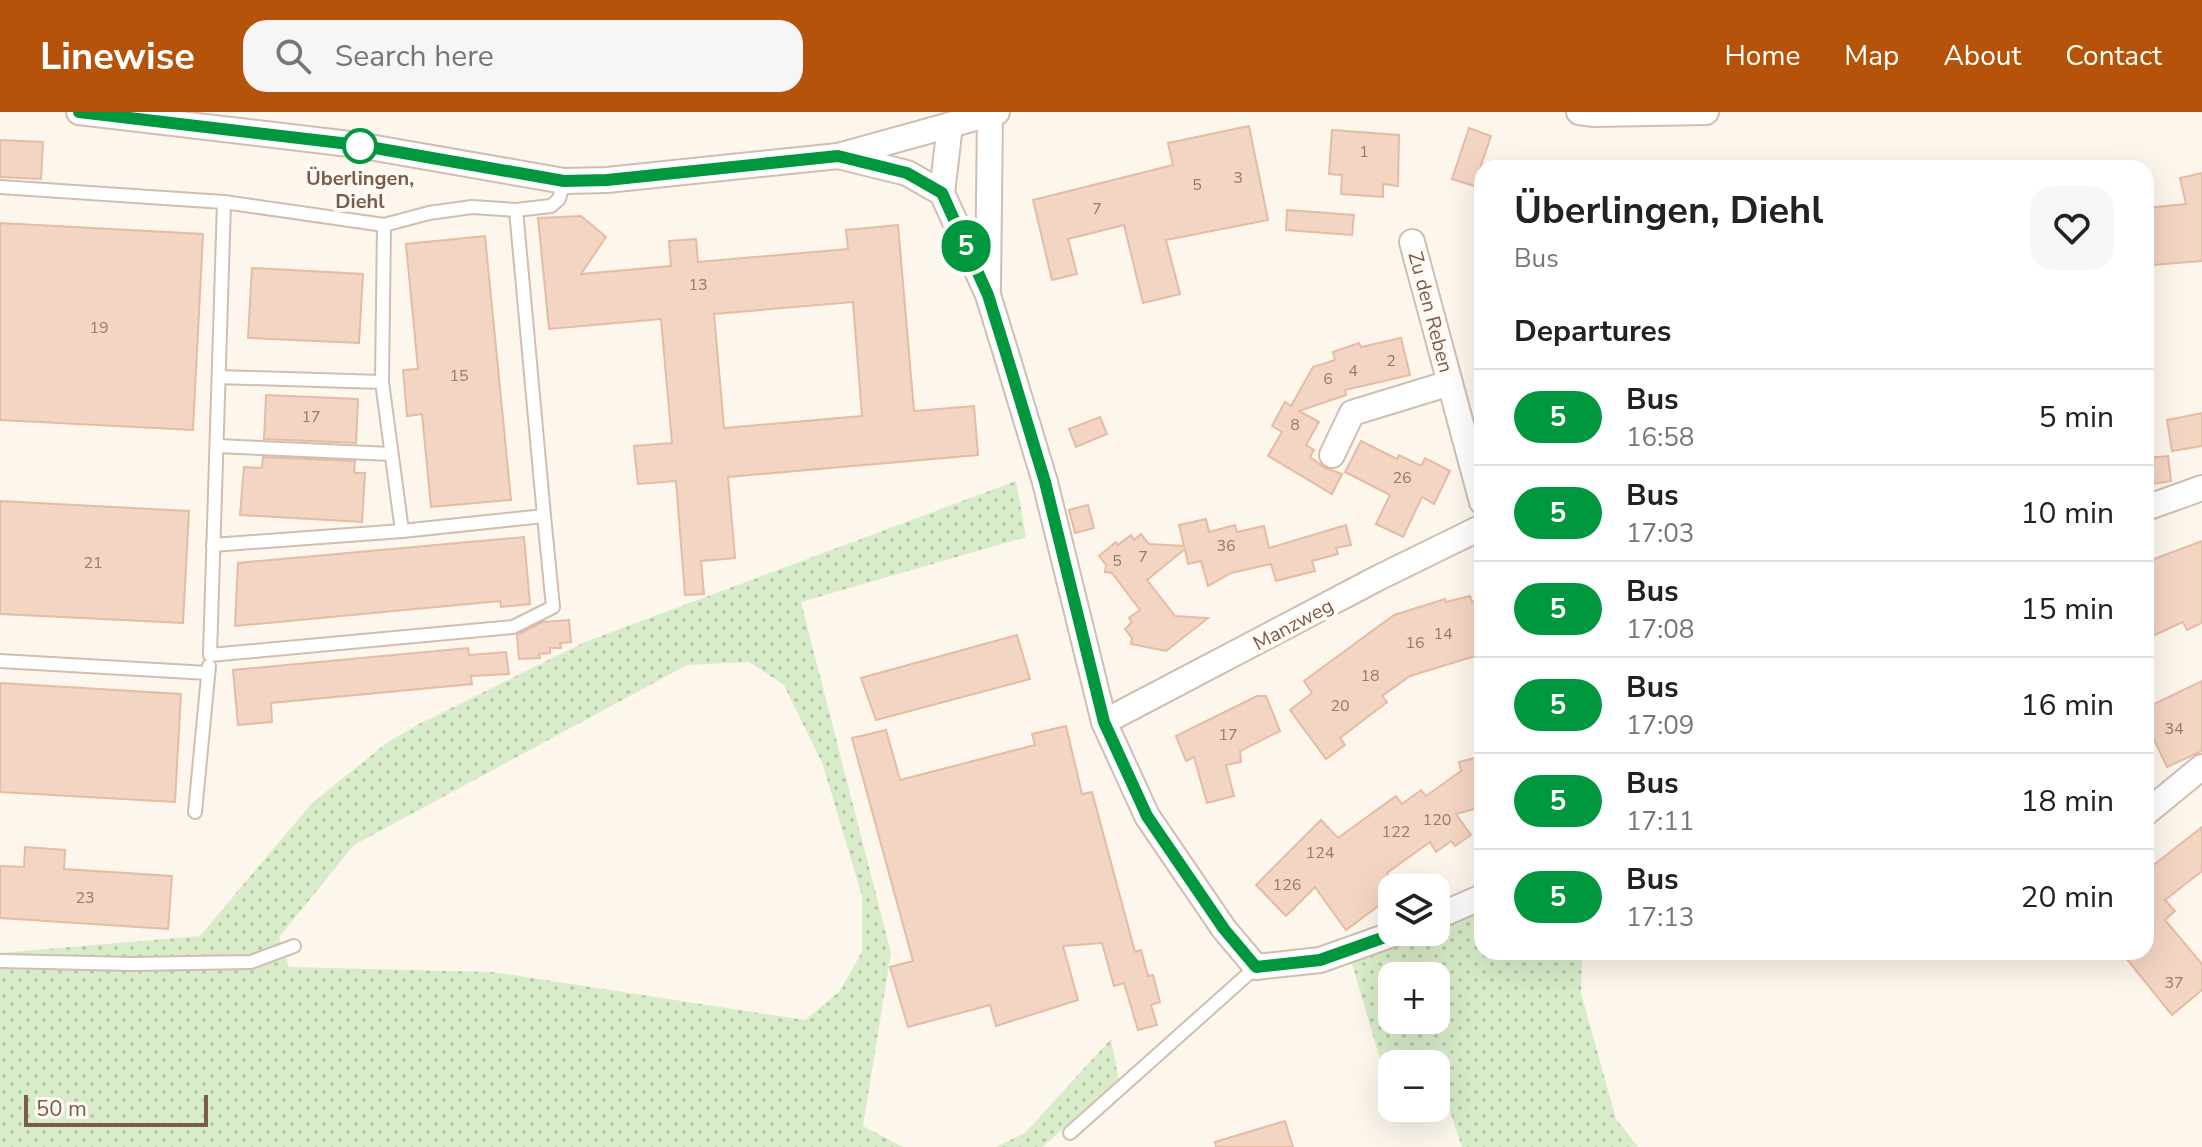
<!DOCTYPE html>
<meta charset="utf-8">
<style>
body{margin:0;font-family:"Nunito Sans",sans-serif;background:#f6f6f6;color:#222;height:100vh;display:flex;flex-direction:column;font-size:30px;white-space:nowrap}
*{box-sizing:border-box;margin:0}
p{font-size:26px;color:#767676}
.icon{flex:none;width:44px;height:44px;fill:none;stroke:currentColor;stroke-width:2;stroke-linecap:round;stroke-linejoin:round}
.map{position:relative;flex:1;overflow:hidden}
.drawer{position:absolute;left:1474px;top:48px;width:680px;height:800px;display:flex;flex-direction:column;background:#fff;border-radius:24px;box-shadow:0 8px 32px #0002}
.drawer>*{flex:none}
.badge{padding:0 16px;border-radius:26px;font-size:28px;line-height:52px}
.tools{position:absolute;left:1378px;top:762px;display:grid;gap:16px}
.tools a{display:grid;place-items:center;width:72px;height:72px;border-radius:16px;background:#fff;box-shadow:0 8px 32px #0002;font-size:40px}
.scale{position:absolute;left:24px;bottom:20px;width:184px;box-sizing:border-box;padding-left:8px;border:4px solid #7a5c4d;border-top:0;font-size:22px;line-height:28px;white-space:nowrap;color:#7a5c4d;-webkit-text-stroke:6px #fffaf3;paint-order:stroke}
.map>.badge{position:absolute;translate:-50% -50%;box-shadow:0 0 0 4px #fff}
h2{padding:0 40px;font-size:30px;line-height:72px}
.round{display:grid;place-items:center;flex:none;width:84px;height:84px;border-radius:24px;background:#f6f6f6}
.summary{display:flex;align-items:center;justify-content:space-between;height:136px;padding:0 40px}
h1{font-size:38px;font-weight:700;line-height:60px}
ul{padding:0;list-style:none}
li{display:flex;align-items:center;gap:24px;height:96px;padding:0 40px;border-top:2px solid #e0e0e0}
li div{flex:1}
li b{display:block;font-size:30px}
li em{font-style:normal}
li .badge{min-width:88px;font-weight:700;text-align:center}
header{display:flex;align-items:center;gap:48px;box-sizing:border-box;height:112px;padding:0 40px;background:#b45309;color:#fff}
header strong{font-size:38px}
nav{display:flex;gap:44px;margin-inline-start:auto;font-size:28px}
.search{width:560px;height:72px;background:#f6f6f6;display:flex;align-items:center;gap:20px;box-sizing:border-box;padding:0 28px;border-radius:24px;color:#767676;font-size:30px}
.map>svg:first-child{display:block}
</style>
<header>
<strong>Linewise</strong>
<div class="search"><svg class="icon" aria-label="search" viewBox="0 0 24 24"><circle cx="10" cy="10" r="6"/><path d="M15 15l6 6"/></svg>Search here</div>
<nav><a>Home</a><a>Map</a><a>About</a><a>Contact</a></nav>
</header>
<div class="map">
<svg width="2202" height="1035" viewBox="0 0 2202 1035">
<defs>
<pattern id="grass-dots" width="8" height="8" patternUnits="userSpaceOnUse" patternTransform="scale(2)"><rect width="8" height="8" fill="#d8ecc9"/><path d="M2 2h.1M6 6h.1" fill="none" stroke="#b4c2a5" stroke-width="1.8" stroke-linecap="round"/></pattern>
</defs>
<rect width="100%" height="100%" fill="#fdf6ec"/>
<g fill="url(#grass-dots)" fill-rule="evenodd">
<path d="M1016,369L1026,425L801,490L891,841L863,1014L903,1035H0V841L200,824L312,691L388,630L419,612L585,530ZM749,550L784,573L823,653L862,784V840L839,880L805,908L493,860L289,855L279,825L354,733L687,553Z"/>
<path d="M1482,799V840H1582L1581,881L1616,1007L1638,1035H1462L1448,993L1436,994V952H1392V989L1351,848L1426,820H1436V816ZM1392,864H1436V908H1392Z"/>
<polygon points="1111,927 1119,969 1042,1035 996,1035 1025,1021"/>
</g>
<g fill="#f3d5c3" stroke="#e6bba3" stroke-width="2" fill-rule="evenodd">
<polygon points="1249,14 1268,108 1166,128 1180,182 1143,191 1124,113 1068,127 1077,162 1052,168 1033,88 1173,53 1168,31"/>
<polygon points="1469,16 1491,24 1474,74 1452,67"/>
<polygon points="1332,18 1399,23 1398,74 1383,72 1383,85 1341,82 1342,63 1329,62"/>
<polygon points="0,28 43,30 41,67 0,65"/>
<polygon points="2202,61 2202,149 2153,153 2152,138 2146,138 2146,96 2186,92 2180,66"/>
<polygon points="1287,98 1354,103 1352,123 1286,118"/>
<path d="M581,104L606,125L581,162L671,154L669,129L696,127L698,150L848,137L846,118L898,113L914,299L974,294L978,343L728,365L735,446L701,449L704,482L685,483L676,369L638,372L634,334L672,331L661,207L549,217L538,106ZM853,190L862,304L724,316L714,202Z"/>
<polygon points="0,111 203,122 193,318 0,308"/>
<polygon points="485,124 511,388 431,395 422,302 407,304 403,258 418,257 406,132"/>
<polygon points="252,156 363,162 359,231 248,226"/>
<polygon points="1401,226 1410,263 1345,278 1346,283 1299,299 1319,310 1306,333 1314,338 1310,345 1325,356 1342,362 1332,382 1268,344 1282,320 1272,314 1285,290 1291,294 1313,255 1335,248 1333,240 1359,231 1361,235"/>
<polygon points="266,283 358,287 356,331 264,327"/>
<polygon points="2202,301 2202,334 2172,339 2167,308"/>
<polygon points="1100,305 1107,322 1076,335 1069,317"/>
<polygon points="1361,329 1397,347 1399,343 1421,354 1425,346 1450,359 1434,392 1422,385 1403,425 1376,412 1390,383 1345,360"/>
<polygon points="2168,344 2171,369 2146,373 2146,346"/>
<polygon points="263,345 355,349 354,361 365,361 362,410 240,403 244,355 262,356"/>
<polygon points="0,389 189,399 183,511 0,502"/>
<polygon points="1088,393 1094,416 1075,421 1069,398"/>
<polygon points="1206,407 1209,420 1235,413 1237,420 1264,414 1269,436 1346,413 1351,433 1336,436 1338,442 1312,449 1315,459 1276,469 1271,452 1231,461 1208,474 1201,449 1188,452 1185,437 1147,468 1175,504 1208,506 1166,539 1131,532 1132,526 1125,517 1132,510 1129,506 1140,498 1112,461 1105,460 1106,453 1099,444 1116,430 1118,433 1131,423 1134,428 1141,422 1149,432 1184,434 1179,413"/>
<polygon points="524,425 530,492 501,495 500,489 235,514 238,451"/>
<polygon points="2202,429 2202,511 2187,518 2183,510 2146,527 2146,450"/>
<polygon points="1470,484 1472,490 1482,487 1482,542 1410,564 1382,584 1387,590 1340,626 1345,633 1326,647 1290,598 1312,581 1304,569 1394,503 1445,487 1446,490"/>
<polygon points="569,508 571,530 560,531 561,536 550,536 550,541 539,542 540,546 519,547 517,523 542,510"/>
<polygon points="1017,523 1030,567 876,608 861,566"/>
<polygon points="468,536 469,543 506,540 509,562 471,564 472,572 271,591 272,610 238,613 233,558"/>
<polygon points="2202,569 2202,639 2167,655 2146,611 2146,596"/>
<polygon points="0,571 181,582 175,690 0,680"/>
<polygon points="1257,584 1266,584 1280,619 1240,639 1241,650 1226,653 1234,684 1207,691 1194,645 1186,649 1176,624"/>
<polygon points="1066,614 1082,682 1092,680 1135,840 1141,838 1148,864 1153,863 1160,890 1151,893 1157,913 1138,918 1124,871 1114,874 1102,831 1063,834 1078,888 996,914 990,893 908,915 890,855 913,849 852,626 886,618 900,668 1035,633 1032,622"/>
<polygon points="1482,644 1482,695 1456,702 1471,723 1455,734 1451,729 1436,740 1430,730 1387,761 1392,770 1392,784 1346,818 1315,775 1286,804 1256,773 1321,708 1338,726 1396,684 1402,692 1421,678 1426,684 1461,659 1459,650"/>
<polygon points="2202,715 2202,759 2165,788 2175,799 2165,808 2202,852 2202,878 2172,903 2121,840 2146,840 2146,759"/>
<polygon points="25,735 65,738 64,757 172,764 168,817 0,806 0,754 24,755"/>
<polygon points="1285,1009 1293,1035 1216,1035 1215,1030"/>
</g>
<g fill="none" stroke-linecap="round" stroke-linejoin="round">
<defs>
<g id="service">
<polyline points="0,75 224,90 384,113 429,101 472,95 516,98 551,94 559,87 564,69"/>
<polyline points="224,90 210,543 513,515 553,495 544,404"/>
<polyline points="384,113 382,270 402,419 544,404 516,98"/>
<polyline points="219,265 382,270"/>
<polyline points="217,334 391,342"/>
<polyline points="213,433 402,419"/>
<polyline points="0,549 208,561"/>
<polyline points="195,700 209,554"/>
<polyline points="0,849 133,852 251,850 294,834"/>
<polyline points="1070,1021 1256,855"/>
</g>
<g id="minor">
<polyline points="79,0 358,33 564,69 607,68 838,44 997,0"/>
<polyline points="1579,0 1594,2 1706,0"/>
<polyline points="838,44 907,61 942,81 988,183 1005,238 1045,370 1104,610 1147,704 1224,817 1256,855 1320,848 1399,820"/>
<polyline points="942,81 950,13"/>
<polyline points="1412,130 1482,390"/>
<polyline points="988,176 990,1"/>
<polyline points="1332,343 1352,301 1450,271"/>
<polyline points="2146,396 2202,376"/>
<polyline points="1104,610 1378,466 1482,415"/>
<polyline points="2146,701 2202,655"/>
<polyline points="1436,805 1482,785"/>
</g>
</defs>
<use href="#service" stroke="#d1beb0" stroke-width="16"/>
<use href="#minor" stroke="#d1beb0" stroke-width="28"/>
<use href="#service" stroke="#fff" stroke-width="12"/>
<use href="#minor" stroke="#fff" stroke-width="24"/>
</g>
<g fill="none" stroke-linecap="round" stroke-linejoin="round">
<defs>
<polyline id="line" points="79,0 358,33 564,69 607,68 838,44 907,61 942,81 988,183 1005,238 1045,370 1104,610 1147,704 1224,817 1256,855 1320,848 1399,820"/>
</defs>
<use href="#line" stroke="#fff" stroke-width="18"/>
<use href="#line" stroke="#00973e" stroke-width="12"/>
</g>
<circle fill="#fff" stroke="#00973e" stroke-width="4" cx="360" cy="34" r="16"/>
<g text-anchor="middle" stroke-width="8" stroke-linejoin="round" paint-order="stroke">
<g font-size="16" fill="#987a6a">
<text x="1364" y="45">1</text>
<text x="1238" y="71">3</text>
<text x="1197" y="78">5</text>
<text x="1097" y="102">7</text>
<text x="698" y="178">13</text>
<text x="99" y="221">19</text>
<text x="1391" y="254">2</text>
<text x="1353" y="264">4</text>
<text x="459" y="269">15</text>
<text x="1328" y="272">6</text>
<text x="311" y="310">17</text>
<text x="1295" y="318">8</text>
<text x="1402" y="371">26</text>
<text x="1226" y="439">36</text>
<text x="1143" y="450">7</text>
<text x="1117" y="454">5</text>
<text x="93" y="456">21</text>
<text x="1443" y="527">14</text>
<text x="1415" y="536">16</text>
<text x="1370" y="569">18</text>
<text x="1340" y="599">20</text>
<text x="2174" y="622">34</text>
<text x="1228" y="628">17</text>
<text x="1437" y="713">120</text>
<text x="1396" y="725">122</text>
<text x="1320" y="746">124</text>
<text x="1287" y="778">126</text>
<text x="85" y="791">23</text>
<text x="2174" y="876">37</text>
</g>
<g font-size="20" font-weight="bold" fill="#7a5c4d" stroke="#fffaf3">
<text x="360" y="73">Überlingen,<tspan x="360" dy="23">Diehl</tspan></text>
</g>
<g font-size="20" fill="#7a5c4d" stroke="#fffaf3">
<text transform="translate(1431 200) rotate(75)" y="7">Zu den Reben</text>
<text transform="translate(1293 512) rotate(-28)" y="7">Manzweg</text>
</g>
</g>
</svg>
<div class="tools">
<a><svg class="icon" aria-label="layers" viewBox="0 0 24 24"><path d="M12 4l9 5-9 5-9-5zM3 14l9 5 9-5"/></svg></a>
<a>+</a>
<a>−</a>
</div>
<div class="scale">50 m</div>
<b class="badge" style="left:966px;top:134px;background:#00973e;color:#fff">5</b>
<section class="drawer">
<div class="summary"><div><h1>Überlingen, Diehl</h1><p>Bus</p></div><a class="round"><svg class="icon" aria-label="heart" viewBox="0 0 24 24"><path d="M12 20l-8-8c-3-5 5-10 8-4 3-6 11-1 8 4z"/></svg></a></div>
<h2>Departures</h2>
<ul>
<li><span class="badge" style="background:#00973e;color:#fff">5</span><div><b>Bus</b><p>16:58</p></div><em>5 min</em></li>
<li><span class="badge" style="background:#00973e;color:#fff">5</span><div><b>Bus</b><p>17:03</p></div><em>10 min</em></li>
<li><span class="badge" style="background:#00973e;color:#fff">5</span><div><b>Bus</b><p>17:08</p></div><em>15 min</em></li>
<li><span class="badge" style="background:#00973e;color:#fff">5</span><div><b>Bus</b><p>17:09</p></div><em>16 min</em></li>
<li><span class="badge" style="background:#00973e;color:#fff">5</span><div><b>Bus</b><p>17:11</p></div><em>18 min</em></li>
<li><span class="badge" style="background:#00973e;color:#fff">5</span><div><b>Bus</b><p>17:13</p></div><em>20 min</em></li>
</ul>
</section>
</div>
